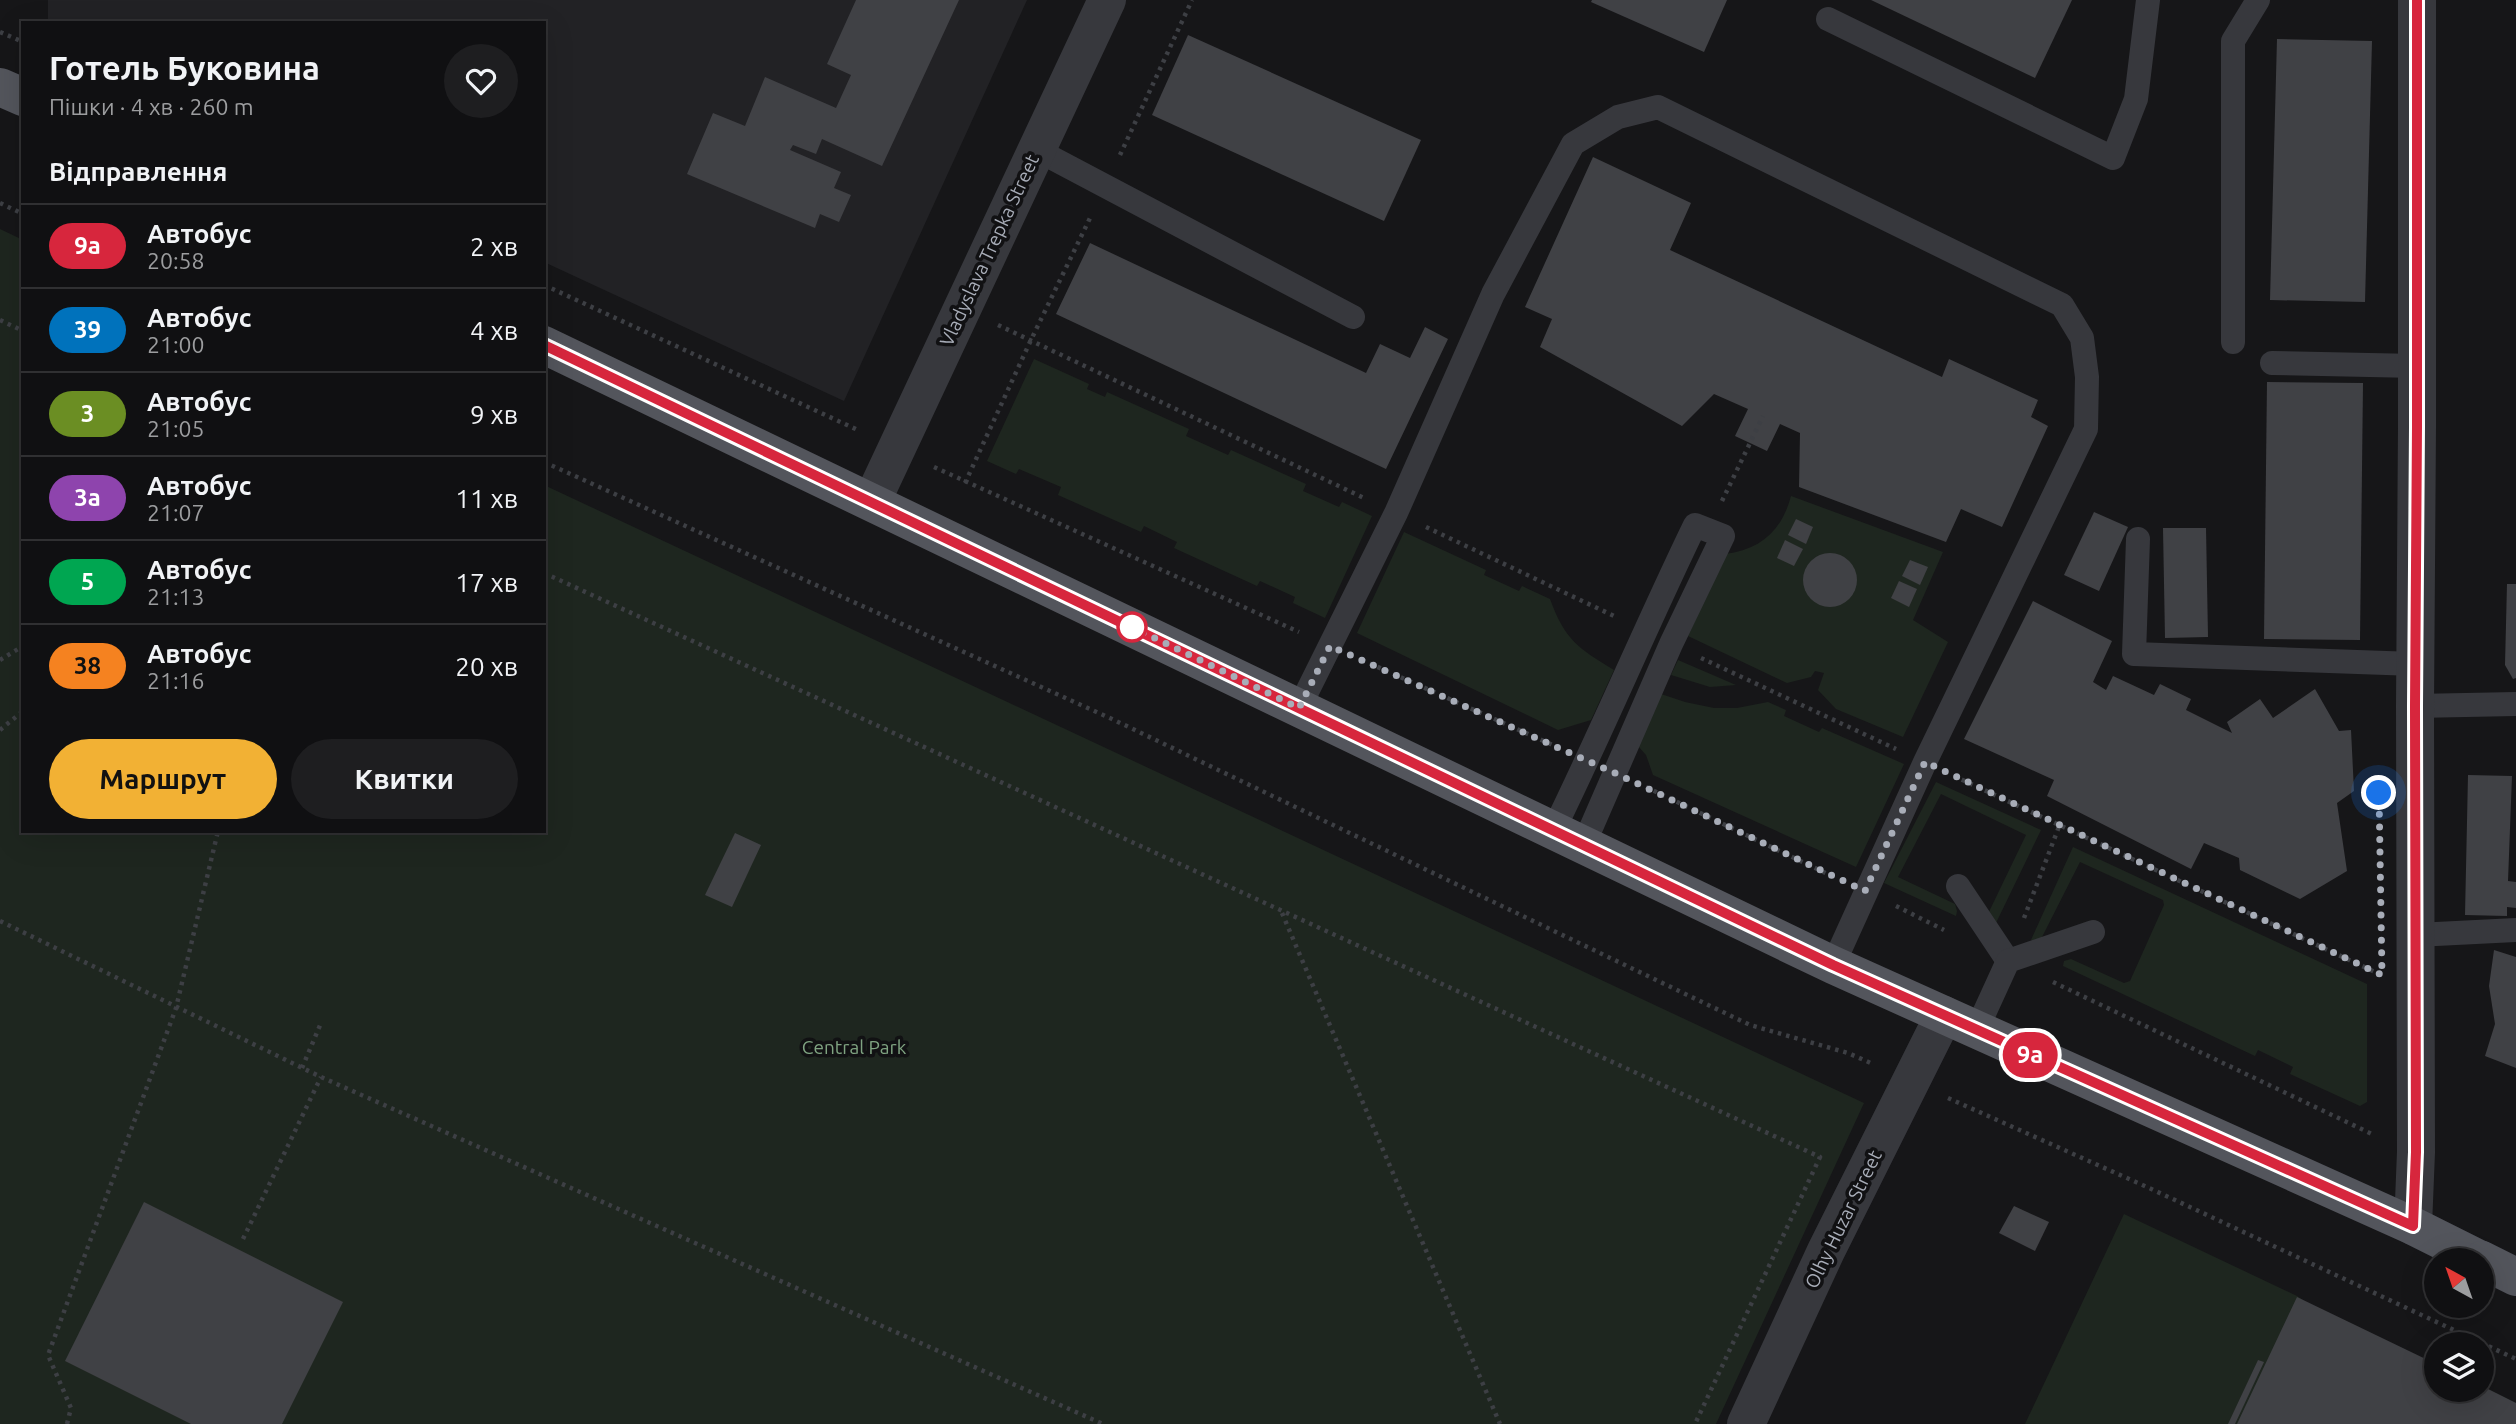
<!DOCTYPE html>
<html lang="uk">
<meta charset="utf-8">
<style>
body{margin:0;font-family:Ubuntu,sans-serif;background:#1e1e20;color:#f1f3f6;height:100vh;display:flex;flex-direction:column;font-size:26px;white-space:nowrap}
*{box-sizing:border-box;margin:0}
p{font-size:23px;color:#9c9d9f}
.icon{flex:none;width:38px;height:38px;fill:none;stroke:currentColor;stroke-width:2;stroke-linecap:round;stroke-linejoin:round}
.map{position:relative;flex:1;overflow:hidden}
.panel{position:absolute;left:21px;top:21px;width:525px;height:812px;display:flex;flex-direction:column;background:#101012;border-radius:0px;box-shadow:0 7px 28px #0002,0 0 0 2px #303032}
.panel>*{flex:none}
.badge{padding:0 14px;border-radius:23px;font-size:24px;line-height:46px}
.needle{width:46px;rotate:320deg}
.buttons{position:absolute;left:2424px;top:1248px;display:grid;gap:14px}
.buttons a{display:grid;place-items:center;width:70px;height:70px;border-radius:50%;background:#101012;box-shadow:0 7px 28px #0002,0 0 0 2px #303032;font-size:35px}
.you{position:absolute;width:35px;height:35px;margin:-18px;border:5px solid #fff;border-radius:50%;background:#1a73e8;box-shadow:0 0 0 10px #1a73e833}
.map>.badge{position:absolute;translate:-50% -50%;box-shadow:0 0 0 4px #fff}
h2{padding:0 28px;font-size:26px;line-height:63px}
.round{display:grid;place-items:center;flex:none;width:74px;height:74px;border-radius:37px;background:#1e1e20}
.summary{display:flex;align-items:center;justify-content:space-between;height:119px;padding:0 28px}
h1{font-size:33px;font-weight:600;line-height:52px}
.cta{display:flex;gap:14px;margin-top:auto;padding:14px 28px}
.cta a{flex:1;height:80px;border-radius:42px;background:#f2b134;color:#111;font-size:28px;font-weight:600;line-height:80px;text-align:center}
.cta a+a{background:#1e1e20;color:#f1f3f6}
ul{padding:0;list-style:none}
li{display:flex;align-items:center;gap:21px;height:84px;padding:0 28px;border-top:2px solid #303032}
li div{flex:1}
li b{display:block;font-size:26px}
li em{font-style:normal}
li .badge{min-width:77px;font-weight:700;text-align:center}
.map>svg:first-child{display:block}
</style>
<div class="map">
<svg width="2516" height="1424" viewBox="0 0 2516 1424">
<rect width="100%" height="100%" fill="#161618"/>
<polygon fill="#222225" points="48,0 1027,0 844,401 544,262 544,23 48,23"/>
<g fill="#1e261f">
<polygon points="0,229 23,240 23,831 544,831 544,485 1864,1103 1716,1424 0,1424"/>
<polygon points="1034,359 1089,384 1087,389 1105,397 1107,392 1189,429 1186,436 1228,455 1231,450 1306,484 1303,491 1339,507 1342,502 1372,516 1325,618 1293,603 1295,597 1260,581 1257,586 1174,548 1177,542 1144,526 1141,532 1058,495 1061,487 1019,469 1016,474 987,461"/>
<path d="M1791,496L1943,552L1913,620L1948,642L1903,737L1836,709L1818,690L1824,673L1815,671L1811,677L1787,683L1688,636L1725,554C1761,550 1782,530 1791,496Z"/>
<path d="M1404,532L1486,570L1484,575L1519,591L1522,586L1550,599C1565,640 1578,648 1614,670L1591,720L1558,730L1357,633Z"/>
<polygon points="1678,660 1736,685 1710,687 1671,675"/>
<polygon points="1661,694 1685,702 1714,708 1737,708 1768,702 1786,710 1784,716 1819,732 1822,728 1904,764 1856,867 1653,775 1646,755 1638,746"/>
<polygon points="1936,782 2041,830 1996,923 1986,918 2026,835 1941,794 1898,877 1955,904 1957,911 1956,916 1884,883"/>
<polygon points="2073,847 2367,984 2367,1102 2360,1106 2290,1074 2293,1067 2258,1050 2255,1056 2063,966 2064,961 2071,959 2124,983 2130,981 2164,905 2163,900 2080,862 2041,939 2035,942 2031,940"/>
<polygon points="2124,1214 2297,1296 2436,1390 2482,1390 2482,1386 2516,1403 2516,1424 2025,1424"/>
</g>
<g fill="#404145">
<polygon points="856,0 959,0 882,166 822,139 816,154 793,145 790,150 841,172 834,188 851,195 839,222 820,214 815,228 687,174 713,113 745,126 765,77 836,108 851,75 827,64"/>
<polygon points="1592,0 1727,0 1704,52 1591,2"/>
<polygon points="1871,0 2072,0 2035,78"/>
<polygon points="1188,35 1421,140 1384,221 1152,115"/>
<polygon points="2277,39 2372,41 2365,302 2270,300"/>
<polygon points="1593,157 1691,203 1670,250 1942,377 1949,359 2038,400 2031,417 2048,426 2002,527 1961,509 1946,542 1799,487 1800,433 1780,424 1767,451 1735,436 1748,409 1714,394 1682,426 1540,347 1552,319 1525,307"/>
<polygon points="1090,243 1366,373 1380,344 1410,358 1425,327 1448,339 1386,469 1056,314"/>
<polygon points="2267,382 2363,383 2360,640 2264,639"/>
<polygon points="2094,512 2128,527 2099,591 2064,575"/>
<polygon points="1796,519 1813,527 1806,544 1788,535"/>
<polygon points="2163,528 2206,528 2208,637 2165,638"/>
<polygon points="1785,540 1803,549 1794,566 1777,558"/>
<circle cx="1830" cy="580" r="27"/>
<polygon points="1910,560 1928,567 1920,585 1902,576"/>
<polygon points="1899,581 1917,589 1909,607 1891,598"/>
<polygon points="2507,584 2516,584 2516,678 2513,679 2505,665"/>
<polygon points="2033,601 2112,641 2093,682 2106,690 2113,676 2154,695 2160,684 2191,699 2186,710 2232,733 2227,722 2260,699 2273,718 2315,689 2339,731 2351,730 2354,791 2337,803 2347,871 2300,899 2240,870 2239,858 2204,843 2191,869 2047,796 2054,780 1964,739"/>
<polygon points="2468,775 2512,776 2508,881 2516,882 2516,908 2507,907 2507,916 2465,915"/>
<polygon points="735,833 761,845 732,907 705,895"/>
<polygon points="2494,950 2516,957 2516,1068 2485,1056 2495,1024 2489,986"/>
<polygon points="144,1202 343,1302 282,1424 191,1424 65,1361"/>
<polygon points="2014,1206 2049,1222 2035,1251 1999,1233"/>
<polygon points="2297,1297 2436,1364 2436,1390 2482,1390 2482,1386 2516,1403 2516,1424 2237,1424"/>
<polygon points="2258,1360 2264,1362 2235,1424 2228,1424"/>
</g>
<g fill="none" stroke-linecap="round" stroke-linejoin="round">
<g stroke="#3d3f44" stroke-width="4.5" stroke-dasharray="3.5 5" stroke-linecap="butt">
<polyline points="0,32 23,42"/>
<polyline points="1120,155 1192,0"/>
<polyline points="0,203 23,214"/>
<polyline points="544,285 860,431"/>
<polyline points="0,320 23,331"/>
<polyline points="998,325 1364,498"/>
<polyline points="544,462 1112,719 1750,1025 1848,1053 1873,1064"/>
<polyline points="934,467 1299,632"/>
<polyline points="965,483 1030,342 1091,216"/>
<polyline points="1722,501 1763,416"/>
<polyline points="1426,527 1614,616"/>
<polyline points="544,573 1820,1157 1695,1424"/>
<polyline points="1701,658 1896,749"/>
<polyline points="0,660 23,646"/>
<polyline points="1362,660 1555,746"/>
<polyline points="0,730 23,711"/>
<polyline points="1954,776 2375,972"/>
<polyline points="1646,787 1834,877"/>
<polyline points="1896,906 1944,930"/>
<polyline points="1282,913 1500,1424"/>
<polyline points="2024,918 2060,824"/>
<polyline points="0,921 321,1077 1103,1424"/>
<polyline points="2053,982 2374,1135"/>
<polyline points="302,1068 321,1023"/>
<polyline points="1948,1098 2147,1187 2516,1359"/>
<polyline points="243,1239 321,1077"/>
<polyline points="67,1424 71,1408 48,1355 176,1008 218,831"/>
</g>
<g stroke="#37383d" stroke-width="24">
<polyline points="1828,19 2113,158 2136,99 2148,0"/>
<polyline points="1037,150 1353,317"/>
<polyline points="2233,342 2233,41 2258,0"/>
<polyline points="2272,363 2417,366"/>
<polyline points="2138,539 2134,654 2415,664"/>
<polyline points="2415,706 2516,704"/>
<polyline points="1299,708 1396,513 1493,294 1573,144 1618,117 1658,107 2062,305 2082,338 2087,377 2086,429 1925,762 1833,965"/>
<path d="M1554,829C1603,729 1646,626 1695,525L1723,536L1671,644L1584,844"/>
<polyline points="1958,886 2008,961"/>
<polyline points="2416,935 2516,930"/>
<polyline points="1976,1031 2008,961 2093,932"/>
</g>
<g stroke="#37383d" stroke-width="38">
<polyline points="872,501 1107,0"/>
<polyline points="2413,1226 2416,1152 2415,706 2417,427 2417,0"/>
<polyline points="1746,1424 1826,1251 1944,1015"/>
</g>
<g stroke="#53555c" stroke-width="38">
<polyline points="0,87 23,97"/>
<polyline points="544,345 1833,965 2413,1226 2481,1260"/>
<polyline points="2482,1260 2516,1277"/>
</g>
</g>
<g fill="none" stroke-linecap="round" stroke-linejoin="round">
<defs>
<polyline id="line" points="544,345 1833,965 2413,1226 2416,1152 2415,706 2417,427 2417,0"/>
</defs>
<use href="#line" stroke="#fff" stroke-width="16"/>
<use href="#line" stroke="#d7263d" stroke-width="10"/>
<polyline stroke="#a8adb8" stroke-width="7" stroke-dasharray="0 12.6" points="1132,627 1299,708 1330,646 1617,774 1865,891 1925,762 2382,975 2379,793"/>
</g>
<circle fill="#fff" stroke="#d7263d" stroke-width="3.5" cx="1132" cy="627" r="14"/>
<g text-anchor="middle" stroke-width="7" stroke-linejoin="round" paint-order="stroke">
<g font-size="19" fill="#a8adb8" stroke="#111113">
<text transform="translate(989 250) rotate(-65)" y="7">Vladyslava Trepka Street</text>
<text transform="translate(1843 1219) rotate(-64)" y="7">Olhy Huzar Street</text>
</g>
<g font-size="19" fill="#7fa381" stroke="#111113">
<text x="854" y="1054">Central Park</text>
</g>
</g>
</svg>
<div class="buttons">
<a><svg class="needle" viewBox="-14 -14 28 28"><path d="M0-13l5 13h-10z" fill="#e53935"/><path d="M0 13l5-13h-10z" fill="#9c9d9f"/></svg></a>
<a><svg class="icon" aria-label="layers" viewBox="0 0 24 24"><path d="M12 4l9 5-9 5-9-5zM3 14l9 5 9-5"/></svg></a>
</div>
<div class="you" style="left:2379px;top:793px"></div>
<b class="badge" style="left:2030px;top:1055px;background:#d7263d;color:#fff">9а</b>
<section class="panel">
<div class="summary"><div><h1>Готель Буковина</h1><p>Пішки · 4 хв · 260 m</p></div><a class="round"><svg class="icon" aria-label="heart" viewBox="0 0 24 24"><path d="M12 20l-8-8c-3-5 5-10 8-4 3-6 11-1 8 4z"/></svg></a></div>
<h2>Відправлення</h2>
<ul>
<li><span class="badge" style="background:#d7263d;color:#fff">9а</span><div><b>Автобус</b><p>20:58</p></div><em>2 хв</em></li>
<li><span class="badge" style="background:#0072bc;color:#fff">39</span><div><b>Автобус</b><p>21:00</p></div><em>4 хв</em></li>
<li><span class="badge" style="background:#6b8e23;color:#fff">3</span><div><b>Автобус</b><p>21:05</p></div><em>9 хв</em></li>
<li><span class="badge" style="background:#8e44ad;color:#fff">3а</span><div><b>Автобус</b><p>21:07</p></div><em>11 хв</em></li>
<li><span class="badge" style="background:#00a651;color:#fff">5</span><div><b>Автобус</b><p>21:13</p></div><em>17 хв</em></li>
<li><span class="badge" style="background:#f58220;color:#111">38</span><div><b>Автобус</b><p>21:16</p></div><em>20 хв</em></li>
</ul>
<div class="cta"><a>Маршрут</a><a>Квитки</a></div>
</section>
</div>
